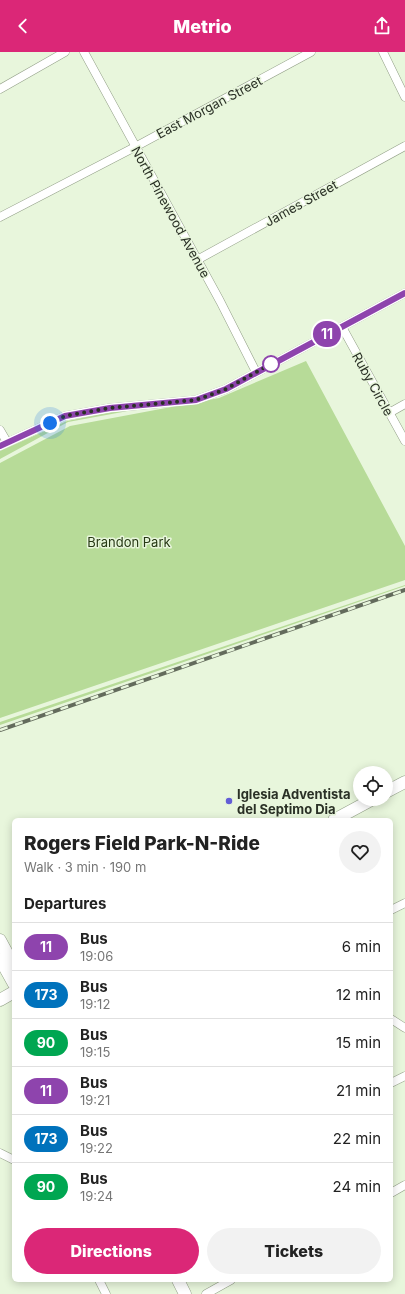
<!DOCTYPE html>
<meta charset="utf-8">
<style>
body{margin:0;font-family:Inter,sans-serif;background:#f2f2f2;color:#222;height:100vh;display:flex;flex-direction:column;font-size:15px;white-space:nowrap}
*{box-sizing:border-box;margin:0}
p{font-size:13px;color:#767676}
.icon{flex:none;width:22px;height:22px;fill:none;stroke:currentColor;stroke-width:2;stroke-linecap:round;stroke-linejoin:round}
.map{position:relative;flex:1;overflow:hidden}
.sheet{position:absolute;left:12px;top:766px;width:381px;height:464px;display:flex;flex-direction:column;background:#fff;border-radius:6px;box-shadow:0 2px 10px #0003}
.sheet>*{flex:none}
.badge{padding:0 8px;border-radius:13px;font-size:14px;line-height:26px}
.buttons{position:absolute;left:353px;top:714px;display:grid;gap:8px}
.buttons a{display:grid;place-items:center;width:40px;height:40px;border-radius:50%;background:#fff;box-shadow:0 2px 10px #0003;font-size:20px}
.you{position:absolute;width:20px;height:20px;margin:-10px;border:3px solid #fff;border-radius:50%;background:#1a73e8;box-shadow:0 0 0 6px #1a73e833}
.map>.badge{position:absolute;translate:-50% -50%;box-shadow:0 0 0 2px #fff}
h2{padding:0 12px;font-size:15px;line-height:36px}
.round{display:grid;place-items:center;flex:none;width:42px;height:42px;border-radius:21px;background:#f2f2f2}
.headline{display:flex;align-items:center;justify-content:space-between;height:68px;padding:0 12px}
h1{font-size:19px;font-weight:800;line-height:30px}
.primary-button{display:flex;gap:8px;margin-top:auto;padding:8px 12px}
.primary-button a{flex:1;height:46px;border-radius:24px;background:#db2777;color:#fff;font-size:16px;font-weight:800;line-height:46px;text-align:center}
.primary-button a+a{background:#f2f2f2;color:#222}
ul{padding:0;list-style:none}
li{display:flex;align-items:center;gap:12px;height:48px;padding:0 12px;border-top:1px solid #e0e0e0}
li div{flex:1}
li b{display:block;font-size:15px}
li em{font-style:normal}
li .badge{min-width:44px;font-weight:700;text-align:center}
header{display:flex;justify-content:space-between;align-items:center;height:52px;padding:0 12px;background:#db2777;color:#fff;font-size:18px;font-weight:800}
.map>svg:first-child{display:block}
</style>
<header><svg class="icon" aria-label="back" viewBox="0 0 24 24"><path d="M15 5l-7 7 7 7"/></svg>Metrio<svg class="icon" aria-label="share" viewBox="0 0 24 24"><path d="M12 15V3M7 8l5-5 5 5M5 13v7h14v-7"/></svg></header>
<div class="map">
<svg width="405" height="1242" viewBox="0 0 405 1242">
<rect width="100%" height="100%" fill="#e8f6dc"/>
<g fill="#b7db98">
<polygon points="306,309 405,494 405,528 0,666 0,411 70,374 219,346"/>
<polygon points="128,359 68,370 0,407 0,399 67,369 111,360"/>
<polygon points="405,533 405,534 0,673 0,670"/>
</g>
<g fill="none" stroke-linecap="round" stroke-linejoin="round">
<defs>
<g id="street">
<polyline points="84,0 220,249 256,320"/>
<polyline points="383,0 405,45"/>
<polyline points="0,37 65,0"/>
<polyline points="0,165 135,95 311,0"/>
<polyline points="197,208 405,94"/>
<polyline points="342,275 405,389"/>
<polyline points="389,361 405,352"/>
<polyline points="0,378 7,390"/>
<polyline points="0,394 65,364 110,356 196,348 226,337 405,241"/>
<polyline points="391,858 405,851"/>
<polyline points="391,967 405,976"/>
<polyline points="391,1031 405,1024"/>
<polyline points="0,1101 14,1108"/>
<polyline points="391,1141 405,1133"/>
<polyline points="99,1228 106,1242"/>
<polyline points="206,1242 231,1228"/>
</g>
<g id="secondary">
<polyline points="386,740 405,730"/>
<polyline points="334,768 373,747"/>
<polyline points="0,888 14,914"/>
<polyline points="0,907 14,932"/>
<polyline points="0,948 14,940"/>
<polyline points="178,1228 185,1242"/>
</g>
</defs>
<use href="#street" stroke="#929f87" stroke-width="9"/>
<use href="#secondary" stroke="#929f87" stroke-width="13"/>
<use href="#street" stroke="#fff" stroke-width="8"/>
<use href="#secondary" stroke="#fff" stroke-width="12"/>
<defs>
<polyline id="rail" points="0,678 405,538"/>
</defs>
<use href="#rail" stroke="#636b5c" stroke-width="4"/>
<use href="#rail" stroke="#e8f6dc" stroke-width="2.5" stroke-dasharray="8" stroke-linecap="butt"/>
</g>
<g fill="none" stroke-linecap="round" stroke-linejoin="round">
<defs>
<polyline id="line" points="0,394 65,364 110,356 196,348 226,337 405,241"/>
</defs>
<use href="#line" stroke="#fff" stroke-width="9"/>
<use href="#line" stroke="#8e44ad" stroke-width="6"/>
<polyline stroke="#2a3026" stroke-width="4" stroke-dasharray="0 7.2" points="50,371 65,364 110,356 196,348 226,337 271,312"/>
</g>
<circle fill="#fff" stroke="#8e44ad" stroke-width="2" cx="271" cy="312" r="8"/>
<circle fill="#625dd6" stroke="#e8f6dc" stroke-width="1.5" cx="229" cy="749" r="4"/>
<g text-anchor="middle" stroke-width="3" stroke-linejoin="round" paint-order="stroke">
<g font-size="13" fill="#2a3026" stroke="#e8f6dc">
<text transform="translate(209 55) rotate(-28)" y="5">East Morgan Street</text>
<text transform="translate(301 151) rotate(-29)" y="5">James Street</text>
<text transform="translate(171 160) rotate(61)" y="5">North Pinewood Avenue</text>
<text transform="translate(373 332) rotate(61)" y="5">Ruby Circle</text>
</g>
<g font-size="13" fill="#273915" stroke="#e8f6dc">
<text x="129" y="495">Brandon Park</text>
</g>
<g font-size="13" font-weight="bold" fill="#2a3026" stroke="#e8f6dc" text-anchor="start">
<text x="237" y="747">Iglesia Adventista<tspan x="237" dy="15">del Septimo Dia</tspan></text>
</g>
</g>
</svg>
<div class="buttons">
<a><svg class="icon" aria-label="locate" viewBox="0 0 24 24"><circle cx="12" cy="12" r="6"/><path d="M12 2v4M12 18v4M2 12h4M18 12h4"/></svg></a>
</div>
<div class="you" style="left:50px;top:371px"></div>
<b class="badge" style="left:327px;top:282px;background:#8e44ad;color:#fff">11</b>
<section class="sheet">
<div class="headline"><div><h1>Rogers Field Park-N-Ride</h1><p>Walk · 3 min · 190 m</p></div><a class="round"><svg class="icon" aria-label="heart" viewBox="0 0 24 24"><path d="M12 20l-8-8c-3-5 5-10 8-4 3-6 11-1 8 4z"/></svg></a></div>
<h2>Departures</h2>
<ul>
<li><span class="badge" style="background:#8e44ad;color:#fff">11</span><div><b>Bus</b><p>19:06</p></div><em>6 min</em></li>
<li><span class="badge" style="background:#0072bc;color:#fff">173</span><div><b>Bus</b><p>19:12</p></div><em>12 min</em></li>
<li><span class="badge" style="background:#00a651;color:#fff">90</span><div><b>Bus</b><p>19:15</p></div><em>15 min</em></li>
<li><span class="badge" style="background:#8e44ad;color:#fff">11</span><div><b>Bus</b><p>19:21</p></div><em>21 min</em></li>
<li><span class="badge" style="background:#0072bc;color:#fff">173</span><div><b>Bus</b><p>19:22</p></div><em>22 min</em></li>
<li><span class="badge" style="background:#00a651;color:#fff">90</span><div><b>Bus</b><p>19:24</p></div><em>24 min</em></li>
</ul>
<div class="primary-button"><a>Directions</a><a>Tickets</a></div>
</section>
</div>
